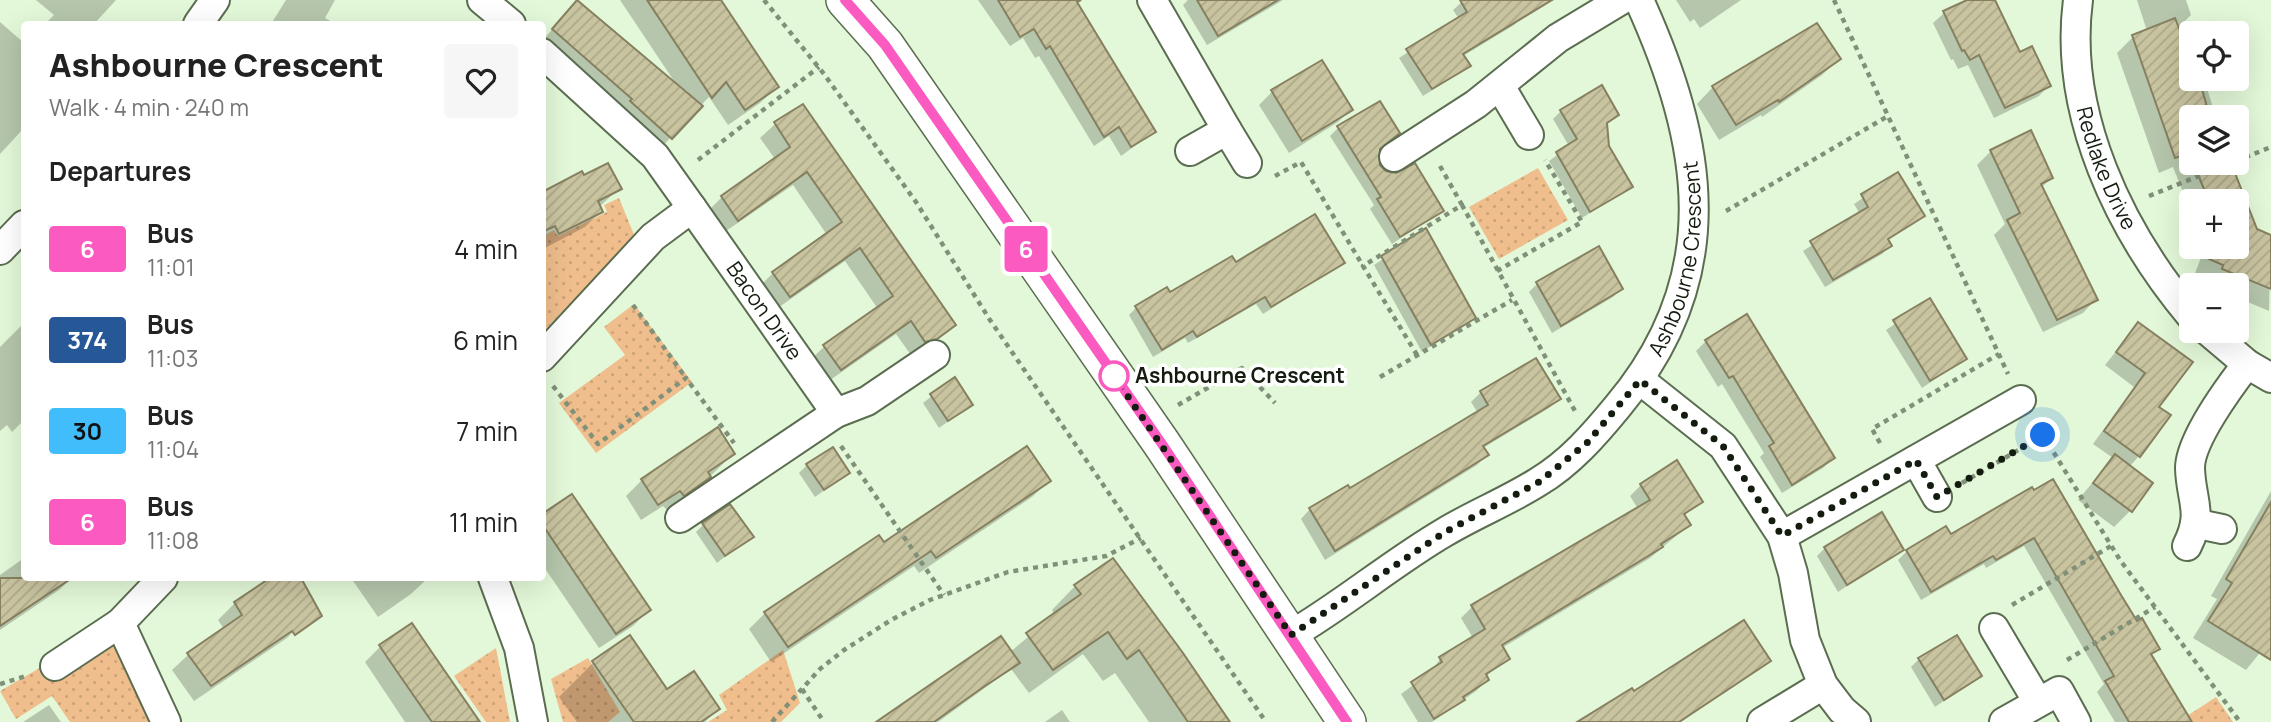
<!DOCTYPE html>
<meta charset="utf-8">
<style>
body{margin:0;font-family:Manrope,sans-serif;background:#f6f6f6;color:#222;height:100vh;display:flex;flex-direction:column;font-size:26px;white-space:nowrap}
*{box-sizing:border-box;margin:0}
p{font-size:23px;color:#767676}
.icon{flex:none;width:38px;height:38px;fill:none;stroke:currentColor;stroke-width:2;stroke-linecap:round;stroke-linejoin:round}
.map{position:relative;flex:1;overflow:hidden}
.drawer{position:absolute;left:21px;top:21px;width:525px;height:560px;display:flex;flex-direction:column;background:#fff;border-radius:7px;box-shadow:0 7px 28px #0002}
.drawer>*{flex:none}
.badge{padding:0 14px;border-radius:5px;font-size:24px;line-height:46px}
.controls{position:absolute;left:2179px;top:21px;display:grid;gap:14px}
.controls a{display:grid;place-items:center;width:70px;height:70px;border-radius:7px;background:#fff;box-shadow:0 7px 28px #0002;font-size:35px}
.you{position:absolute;width:35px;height:35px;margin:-18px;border:5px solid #fff;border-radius:50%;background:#1a73e8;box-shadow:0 0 0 10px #1a73e833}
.map>.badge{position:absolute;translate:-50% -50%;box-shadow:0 0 0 4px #fff}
h2{padding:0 28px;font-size:26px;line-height:63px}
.round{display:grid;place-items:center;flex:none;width:74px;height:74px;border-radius:7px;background:#f6f6f6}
.summary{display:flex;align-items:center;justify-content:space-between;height:119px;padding:0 28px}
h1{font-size:33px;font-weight:800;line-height:52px}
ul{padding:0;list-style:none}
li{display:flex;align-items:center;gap:21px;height:91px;padding:0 28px}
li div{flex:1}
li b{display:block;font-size:26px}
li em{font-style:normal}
li .badge{min-width:77px;font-weight:700;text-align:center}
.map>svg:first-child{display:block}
</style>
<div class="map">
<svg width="2271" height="722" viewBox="0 0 2271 722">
<defs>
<pattern id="grass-dots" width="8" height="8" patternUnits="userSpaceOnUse" patternTransform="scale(1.75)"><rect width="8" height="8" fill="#f0be8c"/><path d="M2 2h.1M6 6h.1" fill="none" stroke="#cda378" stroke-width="1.8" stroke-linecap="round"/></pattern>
<pattern id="building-hatch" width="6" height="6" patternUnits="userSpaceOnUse" patternTransform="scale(1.75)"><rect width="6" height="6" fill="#c9c4a0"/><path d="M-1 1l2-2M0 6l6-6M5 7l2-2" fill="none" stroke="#aca889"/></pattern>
</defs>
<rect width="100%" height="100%" fill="#e3f8d8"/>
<g fill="url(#grass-dots)">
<polygon points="1538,168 1568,220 1499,259 1469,207"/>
<polygon points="619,198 635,237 543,332 543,236 554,230 558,236 607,212 604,205"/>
<polygon points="634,304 692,382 596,453 559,403 625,355 604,327"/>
<polygon points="86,641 120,645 155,722 70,722 52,696 16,719 0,691"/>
<polygon points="496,648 510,722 486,722 454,676"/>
<polygon points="783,650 800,703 781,722 708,722 727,710 719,695"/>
<polygon points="588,658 620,712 608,722 563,722 551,679"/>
<polygon points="2216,697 2233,722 2178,722"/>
</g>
<g fill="#0003">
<polygon points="36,0 116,0 94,24 45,24 54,15"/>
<polygon points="286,0 335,0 325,18 336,24 271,24"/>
<polygon points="620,0 695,0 777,87 760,103 728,125 709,97 658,151 542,41 562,18 676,84"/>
<polygon points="978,0 1073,0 1154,132 1121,156 1109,136 1094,146 1039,56 1035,58 1023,38 1010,46"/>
<polygon points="1188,0 1283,0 1207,45 1183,5"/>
<polygon points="1464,0 1539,0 1514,25 1463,56 1468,65 1460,73 1423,96 1399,58 1459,19 1453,10"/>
<polygon points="1676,0 1741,0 1700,28 1694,19 1690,22"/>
<polygon points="1971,0 1993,0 2020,54 2049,85 2039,96 1994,118 1968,65 1958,69 1953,59 1951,60 1933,23 1944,13"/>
<polygon points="2137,0 2186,0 2191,15 2183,23 2191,44 2191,79 2204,79 2216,117 2191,117 2191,163 2229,163 2256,230 2271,236 2269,311 2236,297 2236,285 2208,285 2208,281 2194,276 2205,247 2236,247 2236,201 2191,201 2191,212 2173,167 2159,173 2117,53 2133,37 2147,31"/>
<polygon points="0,22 24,43 24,128 0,154"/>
<polygon points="1839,59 1822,75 1762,117 1761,115 1719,140 1697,104 1713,87"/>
<polygon points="1272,92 1351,109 1338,122 1289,153 1259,105"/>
<polygon points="803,106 953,325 921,353 911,355 896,334 826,383 810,360 825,346 878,309 845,261 775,310 759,287 773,273 827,235 793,185 723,233 708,211 722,197 775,159 760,138 775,124"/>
<polygon points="1561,111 1617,115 1605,125 1607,147 1631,186 1582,218 1549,161 1569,146 1553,119"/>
<polygon points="1338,128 1378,150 1378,166 1441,211 1392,244 1370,209 1374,205 1330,136"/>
<polygon points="1991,151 2051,178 2041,188 2096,299 2083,313 2043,332 1994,235 2005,224 1977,165"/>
<polygon points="1898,174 1923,216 1887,241 1890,246 1882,254 1825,287 1803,251 1860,214 1854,204"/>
<polygon points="584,177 620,188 599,207 601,211 585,227 543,249 542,194"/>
<polygon points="1425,231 1473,318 1422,352 1374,265"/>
<polygon points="1598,249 1621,289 1613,297 1552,333 1529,292 1537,284"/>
<polygon points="1343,262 1263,314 1256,304 1188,343 1185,338 1153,357 1129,315 1137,307 1236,265"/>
<polygon points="1929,301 1965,359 1922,388 1886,330"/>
<polygon points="24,323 24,420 12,432 7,425 0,431 0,347"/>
<polygon points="2138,324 2157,407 2139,456 2129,467 2130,511 2114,527 2078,500 2113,458 2093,444 2134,387 2105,365"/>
<polygon points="1706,341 1833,458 1823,468 1782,493 1760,457 1764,453 1722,384 1718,387 1696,351"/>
<polygon points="954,379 971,405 939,428 923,403"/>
<polygon points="1481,392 1559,399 1549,408 1483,448 1487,455 1477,465 1325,560 1301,519 1310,509 1349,490 1478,413 1471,402"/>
<polygon points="733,454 693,493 667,510 663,506 641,520 626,496 642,480"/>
<polygon points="807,465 848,473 815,497 799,473"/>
<polygon points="1049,481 1032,497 919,573 914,566 771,662 749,629 765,613 884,545"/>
<polygon points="1641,485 1701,501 1684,516 1689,525 1650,558 1502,648 1508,659 1485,677 1487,680 1476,691 1432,722 1418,722 1401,694 1431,672 1440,659 1473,638 1461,618 1472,607 1638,509 1630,496"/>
<polygon points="2032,489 2157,648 2150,656 2177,722 2115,722 2097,692 2104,684 2024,546 1986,568 1984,564 1921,600 1898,560 1907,551 1951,537"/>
<polygon points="2271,491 2271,639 2246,670 2193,638 2217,599 2211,596"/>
<polygon points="542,517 649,610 633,626 599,648 542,564"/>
<polygon points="704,524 751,536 717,563 696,532"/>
<polygon points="1825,548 1902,549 1838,592 1817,556"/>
<polygon points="24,558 24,578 72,578 59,590 0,630 0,575"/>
<polygon points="273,578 299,578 312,597 297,613 303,622 287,638 194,701 172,670 189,654 224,629 218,620 235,603"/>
<polygon points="351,578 428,578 411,594 378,617"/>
<polygon points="1075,586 1226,722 1149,722 1115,673 1103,681 1083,654 1029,693 1011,669 938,722 877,722 1010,652 1055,615 1052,610"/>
<polygon points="381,646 478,722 405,722 365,662"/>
<polygon points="1919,659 1980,676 1935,707 1911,667"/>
<polygon points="1769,661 1681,722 1581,722 1634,694"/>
<polygon points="593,663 667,691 718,709 705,722 577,722 559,697"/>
<polygon points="49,705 61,722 23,722"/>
<polygon points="1062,710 1070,722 1045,722"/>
</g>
<g fill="url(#building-hatch)" stroke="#868060" stroke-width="2">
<polygon points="577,0 703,106 672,139 630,101 632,99 552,29"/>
<polygon points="647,0 721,0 779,87 745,110 726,82 712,98"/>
<polygon points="998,0 1081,0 1077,2 1156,132 1131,147 1119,127 1104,137 1050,46 1046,49 1034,29 1020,37"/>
<polygon points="1197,0 1278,0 1218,36"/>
<polygon points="1460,0 1552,0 1463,54 1471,66 1432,89 1406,49 1467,12"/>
<polygon points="1967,0 1995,0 2020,52 2032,46 2051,86 2005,108 1979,55 1970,60 1964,50 1962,51 1943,11"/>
<polygon points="2175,18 2191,59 2191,79 2199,79 2210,117 2191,117 2191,158 2189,153 2175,158 2132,35"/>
<polygon points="1817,23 1841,59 1779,102 1778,100 1736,125 1712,86"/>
<polygon points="1322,60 1353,110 1302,141 1271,90"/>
<polygon points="1602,85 1619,115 1607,123 1609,146 1633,187 1590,212 1556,152 1577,139 1560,110"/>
<polygon points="1380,101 1400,133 1380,149 1380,165 1386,171 1396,173 1415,163 1444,211 1400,237 1377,199 1381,197 1337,126"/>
<polygon points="803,104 956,325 937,339 925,342 911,321 841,370 823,345 893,296 860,248 790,297 772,272 842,222 807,172 738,221 721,196 790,147 774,122"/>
<polygon points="2031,130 2053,178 2041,184 2098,300 2057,320 2007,220 2020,213 1990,150"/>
<polygon points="608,163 622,189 598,201 603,212 559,234 555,226 542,232 542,192 582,171 584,175"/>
<polygon points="2193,163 2231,163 2257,229 2271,235 2271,289 2222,269 2223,265 2209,259 2214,247 2236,247 2236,201 2209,201"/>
<polygon points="1898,172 1925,216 1888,239 1892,246 1833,280 1810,241 1868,207 1861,194"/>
<polygon points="1315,214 1345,263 1271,307 1265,297 1197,337 1193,331 1162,350 1135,306 1167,287 1170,292 1232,256 1236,262"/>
<polygon points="1426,228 1476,318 1431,345 1381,256"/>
<polygon points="1599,246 1623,289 1561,326 1536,282"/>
<polygon points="1930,298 1967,359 1930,381 1893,320"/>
<polygon points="1747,314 1835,458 1792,485 1769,446 1774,443 1762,424 1733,376 1729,378 1705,340"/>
<polygon points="2138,322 2193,362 2159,407 2171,415 2140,457 2104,431 2145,373 2116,352"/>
<polygon points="1536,358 1561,399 1483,446 1489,455 1335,551 1309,508 1348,485 1350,488 1488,405 1480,391"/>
<polygon points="955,377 973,405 948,421 930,394"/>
<polygon points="718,427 735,454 708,472 711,477 684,496 680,491 658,505 641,479"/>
<polygon points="1027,446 1051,481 936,558 931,551 788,647 764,612 879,535 884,542"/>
<polygon points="833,447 850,473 824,490 806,464"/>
<polygon points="2115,454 2153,483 2132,512 2093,483"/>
<polygon points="1677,460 1703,502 1684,514 1691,525 1661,544 1663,547 1502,645 1510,659 1486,674 1489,680 1463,697 1465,700 1434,719 1411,682 1442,662 1439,657 1485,629 1471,605 1650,500 1640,484"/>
<polygon points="2053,479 2121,595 2137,621 2142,618 2160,649 2151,654 2192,722 2129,722 2105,681 2114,676 2034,538 1996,560 1993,556 1931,592 1906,550 1946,526 1951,534 2032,487 2034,490"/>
<polygon points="572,494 651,610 616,634 542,524 542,514"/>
<polygon points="2271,502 2271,660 2208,621 2232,583 2226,579"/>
<polygon points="730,504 754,537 725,556 702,523"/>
<polygon points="1882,512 1904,550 1847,585 1824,547"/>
<polygon points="1113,558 1183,653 1230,722 1188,722 1139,650 1127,659 1108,632 1053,670 1026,633 1081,594 1074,585"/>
<polygon points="0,578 72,578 0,626"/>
<polygon points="270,578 301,578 322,616 295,635 292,631 211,686 187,653 242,615 234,602"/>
<polygon points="1744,620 1771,661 1679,722 1577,722 1632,688 1634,691"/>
<polygon points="412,623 431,651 480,722 432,722 398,673 379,645"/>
<polygon points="630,635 667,689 694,671 720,709 701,722 634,722 592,661"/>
<polygon points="1957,635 1982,676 1944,700 1918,658"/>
<polygon points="1001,636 1020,663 982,688 934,722 876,722"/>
</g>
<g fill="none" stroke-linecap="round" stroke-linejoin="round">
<defs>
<g id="minor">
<polyline points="482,0 511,24"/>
<polyline points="1152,0 1227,130 1190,151"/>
<path id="s1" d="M2078,0C2063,114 2120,231 2191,316"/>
<polyline points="198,24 215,0"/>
<polyline points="542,53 655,156 692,208 653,237 542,357"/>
<polyline points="1500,86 1529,135"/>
<polyline points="1227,130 1247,163"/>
<polyline points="1394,157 1476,104 1558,38 1621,0"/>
<polyline points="0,250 24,225"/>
<polyline points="2208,331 2247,364 2271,378"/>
<polyline points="1640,380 1723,446 1782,536 1793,573 1805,640 1823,685 1842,710 1856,722"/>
<polyline points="836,413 867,401 935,355"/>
<polyline points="1916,460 1937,497"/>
<polyline points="680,518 836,413 692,208"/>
<polyline points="2198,524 2222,529"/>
<polyline points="1782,536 2021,400"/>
<path d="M2187,546C2204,512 2191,502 2190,468C2190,440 2230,386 2247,364"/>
<polyline points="163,578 120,623 166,722"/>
<polyline points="493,578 519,648 533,722"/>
<polyline points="1994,628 2038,702"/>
<path id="s2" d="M1291,635C1344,604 1392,563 1445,532C1475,514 1508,501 1538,482C1570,463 1595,434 1618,406C1727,276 1704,143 1639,0"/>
<polyline points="55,666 120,623"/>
<polyline points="1762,722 1823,685"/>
<polyline points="2004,722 2059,691 2076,722"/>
</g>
<polyline id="tertiary" points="845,0 885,45 1162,444 1347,722"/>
</defs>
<use href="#minor" stroke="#5b6d51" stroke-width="32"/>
<use href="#tertiary" stroke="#5b6d51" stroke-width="40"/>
<g stroke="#819079" stroke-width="4.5" stroke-dasharray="5 5" stroke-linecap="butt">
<polyline points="764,0 824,74 916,202 990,320 1266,722"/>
<polyline points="1834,0 2008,374"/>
<polyline points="698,160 819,67"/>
<polyline points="2236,161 2271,147"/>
<polyline points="1440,166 1462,205"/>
<polyline points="1275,176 1301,162 1363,266"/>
<polyline points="2149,196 2231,163"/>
<polyline points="1726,211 1888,116"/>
<polyline points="1497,271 1582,222 1545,160"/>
<polyline points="633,305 686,378"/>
<polyline points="1417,355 1363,266 1462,205 1575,411"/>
<polyline points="1380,377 1512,300"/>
<polyline points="553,386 598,444 686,378 734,443"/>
<polyline points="1178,405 1242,368 1275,403"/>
<polyline points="2038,427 2120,560 2240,722"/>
<polyline points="1880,443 1872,429 1999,354"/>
<polyline points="841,446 944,595"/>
<polyline points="1962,483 2044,435"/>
<polyline points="2012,605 2111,546"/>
<polyline points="2067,660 2155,607"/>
<polyline points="0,684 26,676"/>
<polyline points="802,689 824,722"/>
<polyline points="772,722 820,669 844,650 891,620 930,600 1008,572 1106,556 1141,538"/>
</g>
<use href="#minor" stroke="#fff" stroke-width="28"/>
<use href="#tertiary" stroke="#fff" stroke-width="37"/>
</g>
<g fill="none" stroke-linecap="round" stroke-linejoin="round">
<defs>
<polyline id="line" points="845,0 885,45 1162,444 1347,722"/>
</defs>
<use href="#line" stroke="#fff" stroke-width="16"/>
<use href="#line" stroke="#fb5bc0" stroke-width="10"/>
<polyline stroke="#141c10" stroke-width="7" stroke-dasharray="0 12.6" points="1114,376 1291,635 1445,532 1539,482 1587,443 1640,380 1723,446 1782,536 1916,460 1937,497 2043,435"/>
</g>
<circle fill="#fff" stroke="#fb5bc0" stroke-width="3.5" cx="1114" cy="376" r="14"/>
<g text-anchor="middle" stroke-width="7" stroke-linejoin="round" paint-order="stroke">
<g font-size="21" fill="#141c10" stroke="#fff">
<text dy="7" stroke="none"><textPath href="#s1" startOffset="173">Redlake Drive</textPath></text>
<text dy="7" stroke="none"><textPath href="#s2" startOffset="565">Ashbourne Crescent</textPath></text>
<text transform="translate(764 311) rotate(55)" y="7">Bacon Drive</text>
</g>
<g font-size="21" font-weight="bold" fill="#141c10" stroke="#fff" text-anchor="start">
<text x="1135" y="383">Ashbourne Crescent</text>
</g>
</g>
</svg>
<div class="controls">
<a><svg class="icon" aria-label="locate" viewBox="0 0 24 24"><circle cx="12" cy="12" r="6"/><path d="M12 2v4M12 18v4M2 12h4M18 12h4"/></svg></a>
<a><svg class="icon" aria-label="layers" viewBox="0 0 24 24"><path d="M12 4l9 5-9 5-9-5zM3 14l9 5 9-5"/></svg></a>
<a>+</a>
<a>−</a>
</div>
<div class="you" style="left:2043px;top:435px"></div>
<b class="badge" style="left:1026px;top:249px;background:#fb5bc0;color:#fff">6</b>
<section class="drawer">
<div class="summary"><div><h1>Ashbourne Crescent</h1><p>Walk · 4 min · 240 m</p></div><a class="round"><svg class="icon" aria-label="heart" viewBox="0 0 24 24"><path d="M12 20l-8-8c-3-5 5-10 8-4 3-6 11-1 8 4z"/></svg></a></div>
<h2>Departures</h2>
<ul>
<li><span class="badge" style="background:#fb5bc0;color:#fff">6</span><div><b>Bus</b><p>11:01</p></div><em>4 min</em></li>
<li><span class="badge" style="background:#265797;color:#fff">374</span><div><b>Bus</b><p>11:03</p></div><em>6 min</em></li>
<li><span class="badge" style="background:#41bdfb;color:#111">30</span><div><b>Bus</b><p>11:04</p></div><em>7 min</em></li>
<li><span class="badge" style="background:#fb5bc0;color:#fff">6</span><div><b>Bus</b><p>11:08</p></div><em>11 min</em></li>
</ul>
</section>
</div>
